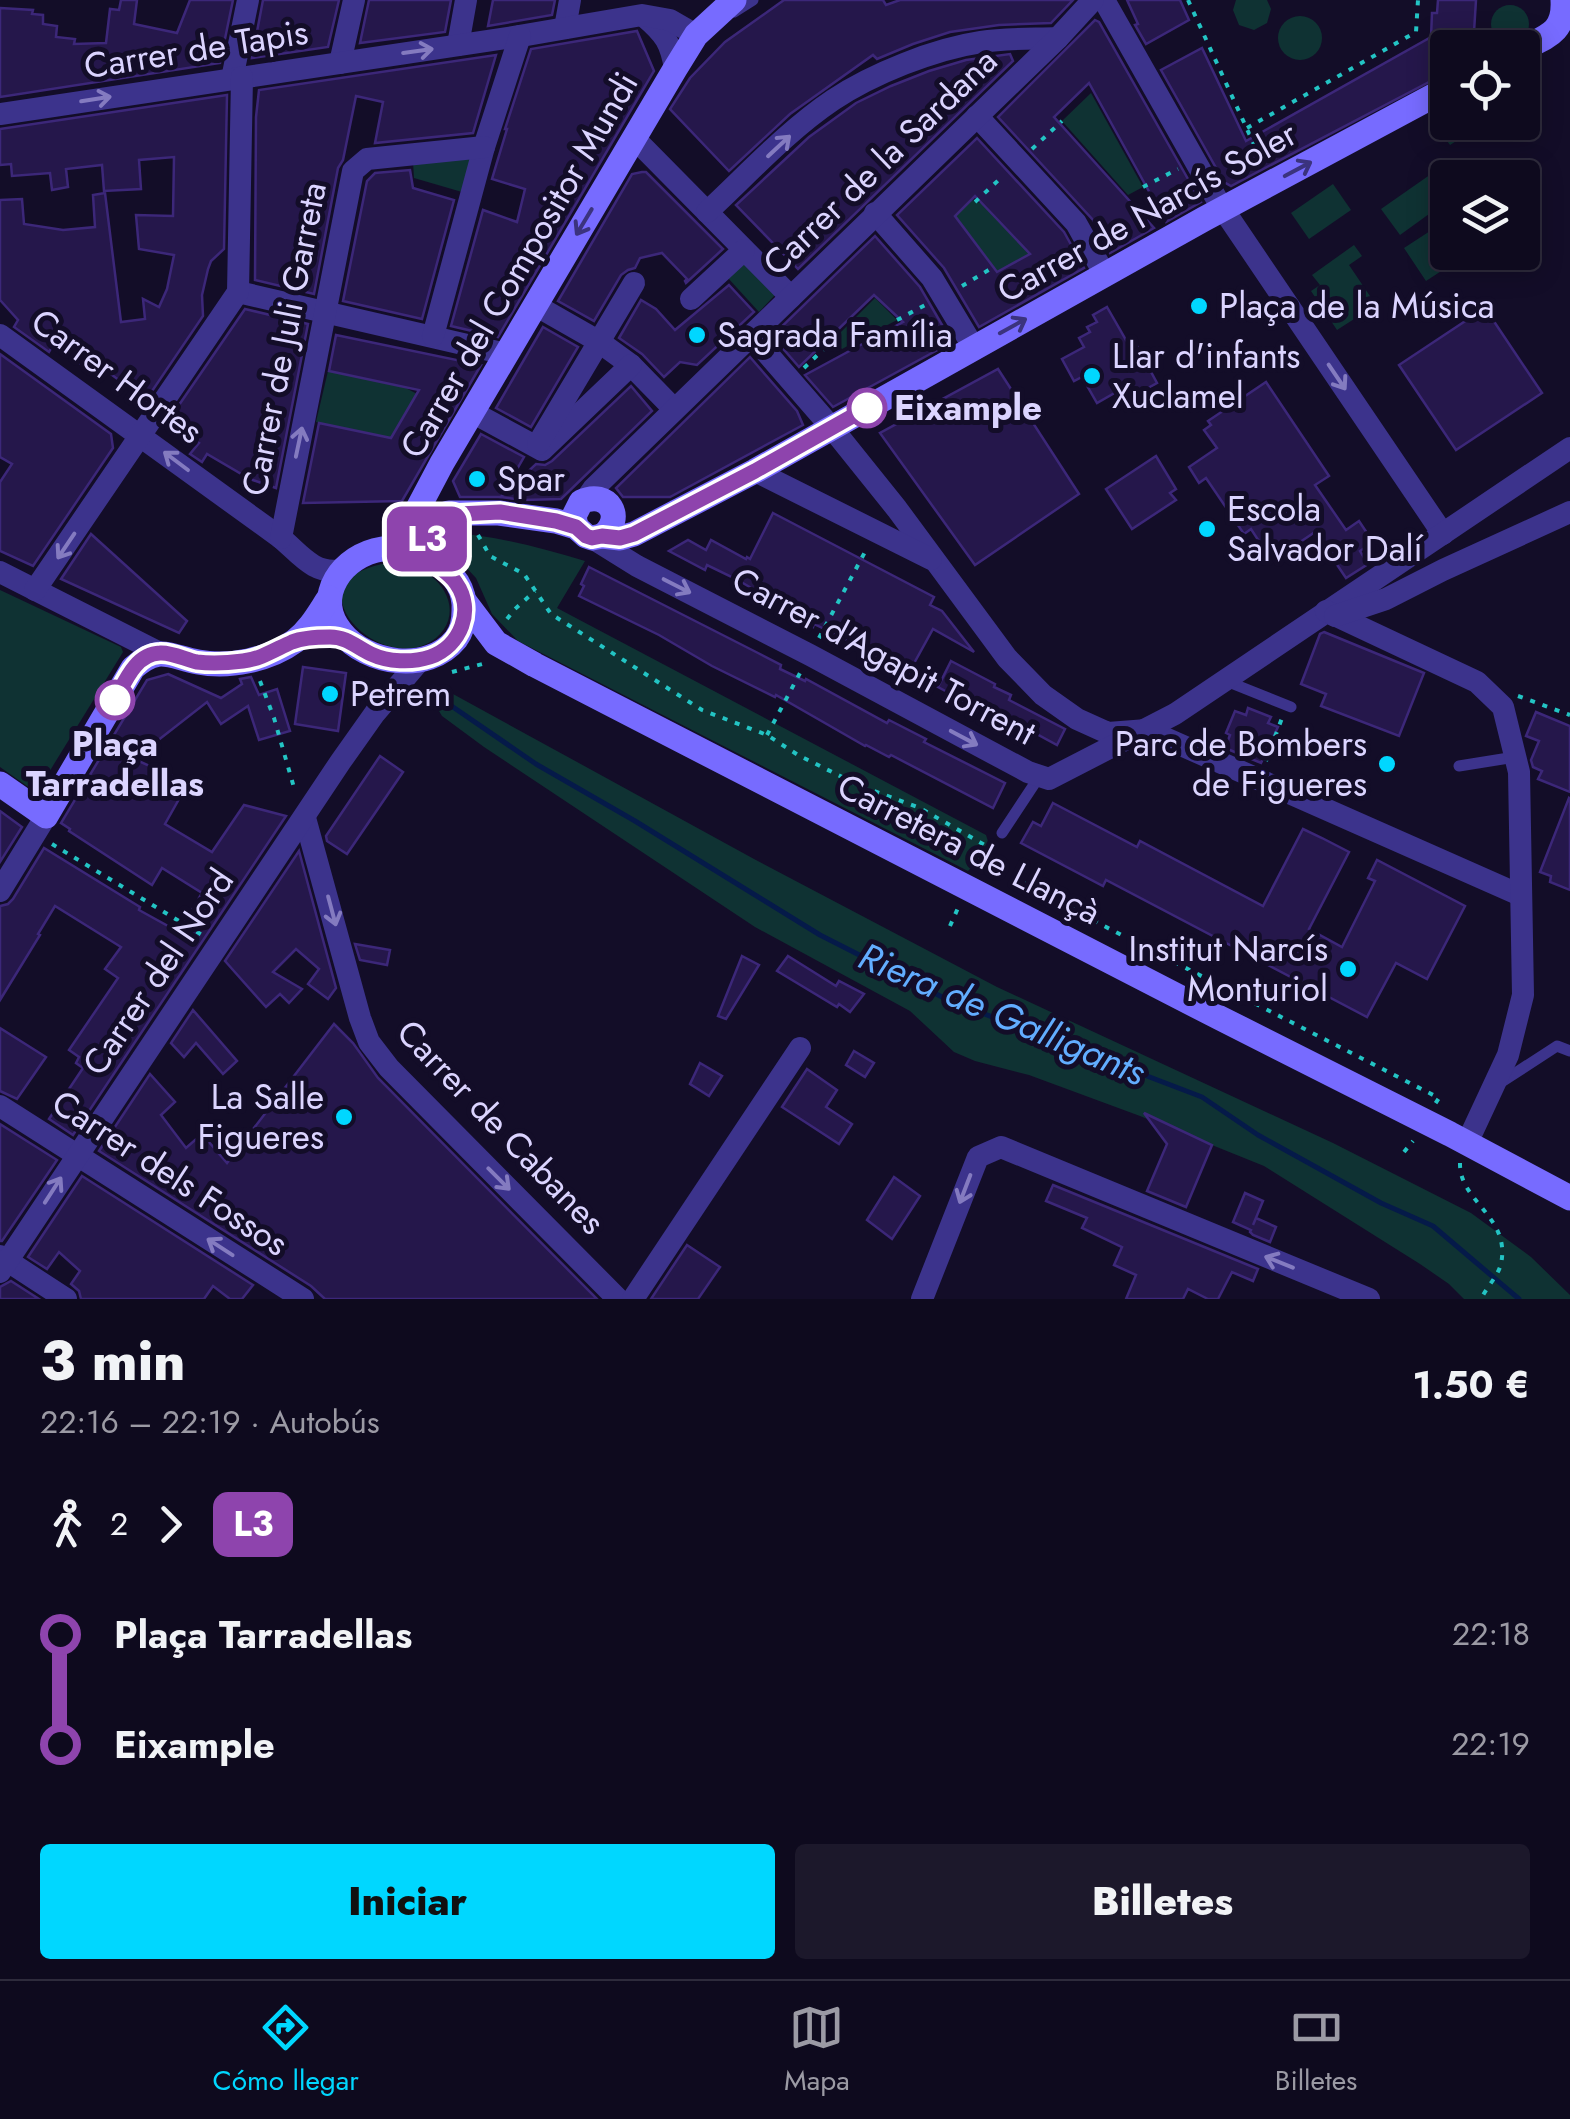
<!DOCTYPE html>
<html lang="es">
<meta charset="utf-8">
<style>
body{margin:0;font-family:Jost,sans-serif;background:#1c182b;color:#f1f3f6;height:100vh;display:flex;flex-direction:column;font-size:38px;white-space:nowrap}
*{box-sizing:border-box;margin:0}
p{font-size:32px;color:#9b9aa4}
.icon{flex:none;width:55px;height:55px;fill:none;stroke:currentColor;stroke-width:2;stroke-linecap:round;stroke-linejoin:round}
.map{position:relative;height:1299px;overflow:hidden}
.panel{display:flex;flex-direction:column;background:#0e0a1e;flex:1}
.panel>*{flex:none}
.badge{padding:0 20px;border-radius:15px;font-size:35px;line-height:65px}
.tools{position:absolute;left:1430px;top:30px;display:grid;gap:20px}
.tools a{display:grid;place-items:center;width:110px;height:110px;border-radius:10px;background:#0e0a1e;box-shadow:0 5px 25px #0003,0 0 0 2px #2e2b3c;font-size:50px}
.map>.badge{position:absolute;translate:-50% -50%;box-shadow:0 0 0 5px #fff}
.legs{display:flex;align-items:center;gap:15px;height:110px;padding:0 40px;font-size:32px}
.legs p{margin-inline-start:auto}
.overview{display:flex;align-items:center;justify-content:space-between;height:170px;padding:0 40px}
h1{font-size:55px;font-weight:800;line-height:75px}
.primary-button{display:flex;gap:20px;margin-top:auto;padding:20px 40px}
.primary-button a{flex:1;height:115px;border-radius:10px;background:#00d7ff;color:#111;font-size:40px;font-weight:800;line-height:115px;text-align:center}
.primary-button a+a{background:#1c182b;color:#f1f3f6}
ul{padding:0 40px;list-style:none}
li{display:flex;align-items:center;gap:35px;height:110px;font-size:38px}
li i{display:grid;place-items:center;width:15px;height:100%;margin:0 12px;background:currentColor}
li i::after{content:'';width:25px;height:25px;margin:-12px;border:8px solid;border-radius:50%;background:#0e0a1e}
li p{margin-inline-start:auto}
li:first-child i{background:linear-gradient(#0000 50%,currentColor 0)}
li:last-child i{background:linear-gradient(currentColor 50%,#0000 0)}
.tab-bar{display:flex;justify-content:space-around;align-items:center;height:140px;border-top:2px solid #2e2b3c;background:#0e0a1e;font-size:28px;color:#9b9aa4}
.tab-bar a{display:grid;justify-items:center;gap:5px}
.tab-bar .current{color:#00d7ff}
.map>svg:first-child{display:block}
</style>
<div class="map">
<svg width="1570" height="1299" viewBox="0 0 1570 1299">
<rect width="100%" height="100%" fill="#130d28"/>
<g fill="#0f3233">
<polygon points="1236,0 1267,0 1271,9 1267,23 1254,30 1239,25 1233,10"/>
<circle cx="1510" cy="24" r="19"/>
<circle cx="1300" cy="38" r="22"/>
<polygon points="1091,93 1143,187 1128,195 1062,121"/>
<polygon points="1452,123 1479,123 1481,125 1450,145 1440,131"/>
<polygon points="473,156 462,192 414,178 413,162"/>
<polygon points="1434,172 1447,190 1447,201 1400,235 1381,209"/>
<polygon points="1333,184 1351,210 1309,239 1291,213"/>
<polygon points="971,200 983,204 1030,254 995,274 955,216"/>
<polygon points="1447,220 1448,252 1469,253 1426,281 1404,248"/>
<polygon points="1354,245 1362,256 1349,265 1376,305 1337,330 1311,291 1320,285 1312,275"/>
<polygon points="744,264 775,295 759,312 728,278"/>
<polygon points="875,298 897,320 842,349 833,340"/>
<polygon points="328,371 404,387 417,394 390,438 316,422"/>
<path d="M444,532C493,535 538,547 585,561L557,608L986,835L990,848L968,871L518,641L492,614L476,578L444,544Z"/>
<path d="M382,564C395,564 409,564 421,570C448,583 462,616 436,638C384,680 287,584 382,564Z"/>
<polygon points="0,590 121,647 123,652 38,790 34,791 0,767"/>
<polygon points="453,694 754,859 997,987 1333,1143 1471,1213 1531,1257 1570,1295 1570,1299 1464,1299 1449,1284 1420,1264 1264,1166 1140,1116 1029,1075 975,1061 954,1052 910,1011 755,927 484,747 442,716 436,706 442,696"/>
</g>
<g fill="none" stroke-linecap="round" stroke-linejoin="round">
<polyline stroke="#051a49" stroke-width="5" points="434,694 536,764 635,821 820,935 948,1000 1202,1097 1258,1135 1381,1203 1433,1226 1519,1299"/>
</g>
<g fill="#25174b" stroke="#3c2779" stroke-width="2.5" fill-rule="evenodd">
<polygon points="121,0 137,0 134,24 177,33 190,0 233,0 220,63 0,97 0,8 33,10 32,14 43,15 43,24 57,26 56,37 75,39 74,44 106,43 110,9 119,10"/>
<polygon points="263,0 339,0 328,47 252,58"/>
<polygon points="369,0 451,0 445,32 360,43"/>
<polygon points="493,0 555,0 552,15 488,26"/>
<polygon points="784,0 883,0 886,5 900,0 1073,0 1051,23 999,25 950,32 913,44 877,59 873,55 790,114 729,171 670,109 690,78 725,42"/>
<polygon points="1127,0 1180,0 1189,20 1146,44 1135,25 1138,24"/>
<polygon points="1438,0 1476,0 1473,48 1448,48 1448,72 1231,186 1224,182 1161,70 1202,48 1246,141 1431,37 1432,13 1437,13"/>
<polygon points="1095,20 1099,22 1201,202 1166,222 1089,83 1054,117 1154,228 1110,253 1093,220 998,117"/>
<polygon points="637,31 654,71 498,337 451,326 483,210 517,222 525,189 492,179 507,129 505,129 531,49"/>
<polygon points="1010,54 1013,61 798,269 736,205 809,137 856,103 891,86 929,71 966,60"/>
<polygon points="496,55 473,133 375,143 383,102 356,96 343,160 338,168 314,294 255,280 256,117 259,90"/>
<polygon points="227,95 224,249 211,261 208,269 202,295 203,316 146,400 93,361 88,369 53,345 49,352 14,327 18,320 0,300 0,200 22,199 24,224 63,230 95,227 93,195 105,193 121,322 145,319 143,299 159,307 167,289 174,255 139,249 136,215 173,216 174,157 139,160 141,189 104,191 102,165 66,169 68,187 52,190 50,173 12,176 11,164 0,165 0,129"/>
<path d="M977,138L1064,232L1084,268L979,327L944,268L897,215ZM975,196L996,218L1030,254L997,272L955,216Z"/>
<polygon points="410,170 413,188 454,200 422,319 343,301 367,181 375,173"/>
<polygon points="642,172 646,172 723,249 686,283 685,281 687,279 662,253 640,258 635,268 628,270 621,275 594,321 558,301 632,174"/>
<polygon points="875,236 920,287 952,342 833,407 805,375 903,322 874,295 799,367 772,336"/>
<polygon points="729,285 754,312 697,365 680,362 664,377 642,354 619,338 641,300 656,309 675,330"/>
<polygon points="1107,307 1126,340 1132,337 1157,383 1137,394 1132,383 1097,403 1082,377 1074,381 1062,359 1084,347 1079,338 1090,332 1087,327 1097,322 1093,315"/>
<polygon points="1485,308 1542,393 1456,450 1399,365"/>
<polygon points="245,309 308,324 276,488 250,479 207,454 202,462 190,454 199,443 168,421"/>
<polygon points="543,327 578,347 531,427 496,408"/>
<polygon points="336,335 481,365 402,501 303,503 319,423 391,438 419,390 329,371"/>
<polygon points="0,354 111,434 113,448 33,566 0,551 0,482 12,464 0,457"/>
<polygon points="750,357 797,411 803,425 670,497 623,497 616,488"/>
<polygon points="998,369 1079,494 975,565 880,433"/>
<polygon points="1266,382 1329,476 1315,485 1346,530 1359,521 1373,542 1360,551 1368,564 1346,578 1315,532 1272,561 1251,529 1244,534 1206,478 1199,483 1189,467 1217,448 1204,430 1211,425 1208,421"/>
<polygon points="631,386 652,411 561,499 523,500 501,497 536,464 545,465 552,461"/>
<polygon points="481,434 524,457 501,497 460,497 453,481"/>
<polygon points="1156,456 1176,489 1170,493 1176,500 1132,529 1106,489"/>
<polygon points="773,513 934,597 930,605 942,611 974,652 933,629 907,676 856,647 857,645 814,624 813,627 774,608 777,603 736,579 707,565 705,570 669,551 688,540 706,550 711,540 746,559 747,557 750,559"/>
<polygon points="91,534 187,621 179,633 61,579"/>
<polygon points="589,567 758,653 781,665 780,669 805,681 806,679 887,723 889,720 926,739 924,742 1005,783 993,808 891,755 889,757 866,745 865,746 776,695 775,697 712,666 659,635 579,596 584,586 581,584"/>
<polygon points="1324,632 1424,673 1399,736 1321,706 1326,694 1301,684 1320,634"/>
<polygon points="951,661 995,684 994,687 1011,695 1009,700 1065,729 1057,745 1031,731 1029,734 999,720 938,687"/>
<polygon points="303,667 346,673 338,731 295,724"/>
<polygon points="168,674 221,698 242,684 240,679 251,677 259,695 277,689 290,731 259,740 248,706 221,724 207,702 134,759 188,783 165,824 212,852 244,805 286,816 73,1135 49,1119 83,1068 76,1063 79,1057 69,1050 118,978 105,969 121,947 55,906 38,934 40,935 0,1000 0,906 8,904 13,899 44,848 140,907 139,910 179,932 202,893 162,868 152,885 69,831 70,829 61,823 147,680"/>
<polygon points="1248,708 1271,717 1268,723 1278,727 1261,763 1225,748 1230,735 1226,733 1235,711 1246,715"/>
<polygon points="1536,712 1570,726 1570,792 1538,779 1542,771 1533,767 1531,760 1539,741 1526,736"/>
<polygon points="380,756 403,772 347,854 327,841 326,836"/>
<polygon points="1569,798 1570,799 1570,890 1550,882 1551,876 1540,872"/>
<polygon points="1053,803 1137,847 1140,841 1263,906 1303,829 1322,838 1349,852 1309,929 1342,947 1375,881 1368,878 1377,860 1465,906 1427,979 1396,963 1367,1017 1106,880 1103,886 1021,843 1033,822 1041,826"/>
<polygon points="0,811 22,827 0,862"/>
<polygon points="299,851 336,988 328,999 308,984 319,969 296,949 273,972 302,989 289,1003 280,994 266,1007 225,961"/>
<polygon points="355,944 390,950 387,965 360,960"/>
<polygon points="742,956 759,965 726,1019 718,1016"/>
<polygon points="788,956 836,986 839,981 864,994 850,1012 839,1004 837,1007 777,971"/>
<polygon points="193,1010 237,1061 223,1074 196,1043 184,1057 171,1043"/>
<polygon points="334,1024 353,1043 378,1078 597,1299 325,1299 311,1286 99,1151 150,1074 175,1102 161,1115 186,1148 202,1134 227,1163"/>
<polygon points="0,1028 46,1057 17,1099 0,1091"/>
<polygon points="854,1051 874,1063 865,1077 846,1065"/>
<polygon points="700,1063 722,1076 709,1096 690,1084"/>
<polygon points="807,1069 837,1090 826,1107 852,1124 839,1144 782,1107"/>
<polygon points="1144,1113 1212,1145 1186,1207 1147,1191 1167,1144"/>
<polygon points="0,1124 57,1160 2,1241 0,1241"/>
<polygon points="82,1176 253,1285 242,1299 230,1299 213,1286 204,1299 81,1299 79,1291 71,1284 80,1271 59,1252 47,1269 28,1257"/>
<polygon points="894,1177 920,1196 892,1239 867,1220"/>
<polygon points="1053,1185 1258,1269 1253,1281 1232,1272 1218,1299 1208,1299 1188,1289 1183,1299 1126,1299 1136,1275 1114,1265 1122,1247 1082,1228 1087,1218 1046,1201"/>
<polygon points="1245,1193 1263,1201 1253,1225 1256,1218 1276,1227 1270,1242 1253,1235 1250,1232 1251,1230 1233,1222"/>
<polygon points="687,1245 720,1267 698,1299 651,1299"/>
<polygon points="11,1281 39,1299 0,1299 0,1287"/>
</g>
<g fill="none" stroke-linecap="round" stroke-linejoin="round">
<g stroke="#23c4c4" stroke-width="4" stroke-dasharray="5 8" stroke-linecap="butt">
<polyline points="1188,0 1263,164"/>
<polyline points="1247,128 1416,32 1418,0"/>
<polyline points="1032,149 1062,121"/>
<polyline points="1143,187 1178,169"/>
<polyline points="975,202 1003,176"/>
<polyline points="962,286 992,268"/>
<polyline points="897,320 927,304"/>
<polyline points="804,368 833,340"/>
<polyline points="478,535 490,556 524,574 551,614 702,710 767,735 798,755 858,785 920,808 990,848"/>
<polyline points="507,619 515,609 535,591"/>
<polyline points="819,638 866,550"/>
<polyline points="452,672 486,663"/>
<polyline points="260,681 274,718 295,791"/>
<polyline points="1518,696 1570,715"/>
<polyline points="767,735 800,673"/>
<polyline points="1266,761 1282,718"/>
<polyline points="52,844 202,935"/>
<polyline points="990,848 1000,870 1104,926 1439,1098 1435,1104"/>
<polyline points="978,868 989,850"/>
<polyline points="950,926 958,908"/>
<polyline points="1404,1152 1413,1141"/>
<path d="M1460,1163C1459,1202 1511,1216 1501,1264C1498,1276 1486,1288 1481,1299"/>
</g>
<g stroke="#3c338c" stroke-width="11">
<polyline points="734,12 753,0"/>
<polyline points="1226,681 1291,707"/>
<polyline points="1459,766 1515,757"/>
<polyline points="1002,833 1039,777"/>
<polyline points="1497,1085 1557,1046 1570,1051"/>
</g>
<g stroke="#3c338c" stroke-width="22">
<polyline points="1104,0 1219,203 1443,534"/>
<path d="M645,17C665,34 671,43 675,69"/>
<polyline points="565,28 570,0"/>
<polyline points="458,45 466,0"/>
<polyline points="340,63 354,0"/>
<polyline points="232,79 248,0"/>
<polyline points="0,114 520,36 642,15 670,20 696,35"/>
<polyline points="977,116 1076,223 1105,275"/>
<polyline points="634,138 791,297"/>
<path d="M707,212C747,175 787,131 833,100C872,74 934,49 981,42C1006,38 1032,39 1058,38"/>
<polyline points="875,213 932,278 974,348"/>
<polyline points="238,292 506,354"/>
<polyline points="691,299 744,250"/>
<polyline points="535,305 598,341 631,365 674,409"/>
<path d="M0,335L281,538C300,554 314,575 341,570"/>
<polyline points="433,336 484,147 520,36"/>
<polyline points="752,336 832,428 897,509 1007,658 1043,695 1077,719 1108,733 1147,730 1520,895"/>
<polyline points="472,412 542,450 631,365"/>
<polyline points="538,444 634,283"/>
<polyline points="755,471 931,559"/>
<polyline points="586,499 593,489 1058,38 1093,0"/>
<polyline points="281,538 353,171 367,159 484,147"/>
<polyline points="592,538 637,566 810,655 1028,772 1049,779 1175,714 1570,448"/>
<polyline points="0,572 160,653"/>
<polyline points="35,590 238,292 242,77"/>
<polyline points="1326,611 1477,682 1503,707 1519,772 1523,995 1508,1055 1467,1143"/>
<polyline points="1335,616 1386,599 1443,570 1570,512"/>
<polyline points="305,818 360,1018 369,1042 389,1068 618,1299"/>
<polyline points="0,891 46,816"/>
<polyline points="0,1106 303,1299"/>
<polyline points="0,1256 66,1299"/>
<polyline points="0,1272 341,761 375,713 421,659"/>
<polyline points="633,1299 800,1048"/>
<polyline points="922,1299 978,1157 1001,1147 1369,1299"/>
</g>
<g stroke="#776bff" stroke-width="25">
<path d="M1522,49C1548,36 1565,32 1563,0"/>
<path d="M576,527L574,516L581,502C608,489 626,518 602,536"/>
<path d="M382,549C417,550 467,567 464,611C464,620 462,631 456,639C428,674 366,664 341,632C312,596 343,555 382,549Z"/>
<polyline points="396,550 442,463 675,69 696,35 734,0"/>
<path d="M434,561C429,547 424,534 430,519L449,513H499L556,521L576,527L586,536L592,538L602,536L620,538L634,534L755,471L1204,219L1448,88"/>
<polyline points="465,602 496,643 535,665 1220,1018 1450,1134 1570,1198"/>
<path d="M0,784L46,816L133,668C159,645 168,656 198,662C229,668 269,660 295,641C310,630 319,613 329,598"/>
</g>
</g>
<defs><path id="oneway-shaft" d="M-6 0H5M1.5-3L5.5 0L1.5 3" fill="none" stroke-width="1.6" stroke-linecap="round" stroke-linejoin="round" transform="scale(2.5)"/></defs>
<g stroke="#847bc0">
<use href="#oneway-shaft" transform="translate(418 51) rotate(-8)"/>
<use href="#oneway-shaft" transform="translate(96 99) rotate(-9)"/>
<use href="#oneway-shaft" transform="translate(779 146) rotate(-43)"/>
<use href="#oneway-shaft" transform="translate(1337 377) rotate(56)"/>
<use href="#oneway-shaft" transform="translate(299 442) rotate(-78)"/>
<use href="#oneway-shaft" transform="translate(176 461) rotate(-143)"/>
<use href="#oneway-shaft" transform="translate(66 546) rotate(124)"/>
<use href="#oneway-shaft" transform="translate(677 586) rotate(27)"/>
<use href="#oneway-shaft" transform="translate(964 738) rotate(28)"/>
<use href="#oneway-shaft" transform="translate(332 911) rotate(75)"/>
<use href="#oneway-shaft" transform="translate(499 1179) rotate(45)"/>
<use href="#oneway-shaft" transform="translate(965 1189) rotate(111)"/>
<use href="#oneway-shaft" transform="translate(53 1190) rotate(-57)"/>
<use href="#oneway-shaft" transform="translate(220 1247) rotate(-147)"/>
<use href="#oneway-shaft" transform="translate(1279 1262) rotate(-158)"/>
</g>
<g stroke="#3b337e">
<use href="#oneway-shaft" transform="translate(1298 169) rotate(-28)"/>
<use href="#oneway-shaft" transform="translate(584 222) rotate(121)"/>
<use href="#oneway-shaft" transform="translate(1013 326) rotate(-29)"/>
</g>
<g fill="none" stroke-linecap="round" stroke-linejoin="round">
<defs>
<path id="line-1" d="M115,700C125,682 135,654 160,653C172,652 186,660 197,662C212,664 228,663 243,661C261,659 276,649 292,642C302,638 319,637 330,637C347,637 356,647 371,654C388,662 412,663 430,657C461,646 475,610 456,583C450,574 440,569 434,562C424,548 423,524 438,515L500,512L556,521L576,527L586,536L592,538L602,536L620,538L634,534L755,471L867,408"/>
</defs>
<use href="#line-1" stroke="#fff" stroke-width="22"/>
<use href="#line-1" stroke="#8e44ad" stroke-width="15"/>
</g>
<g fill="#00d7ff" stroke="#130d28" stroke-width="4">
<circle cx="1199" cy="306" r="10"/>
<circle cx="697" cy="335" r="10"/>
<circle cx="1092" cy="376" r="10"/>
<circle cx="477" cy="479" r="10"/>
<circle cx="1207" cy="529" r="10"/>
<circle cx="330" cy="694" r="10"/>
<circle cx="1387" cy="764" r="10"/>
<circle cx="1348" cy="969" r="10"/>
<circle cx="344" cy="1117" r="10"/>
</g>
<g fill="#fff" stroke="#8e44ad" stroke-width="5">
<circle cx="867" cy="408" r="18"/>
<circle cx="115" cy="700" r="18"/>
</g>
<g text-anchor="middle" stroke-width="10" stroke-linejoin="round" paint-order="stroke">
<g font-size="35" fill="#dbd4ff" stroke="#130d28">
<text transform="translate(196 49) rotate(-9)" y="12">Carrer de Tapis</text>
<text transform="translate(880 162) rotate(-44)" y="12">Carrer de la Sardana</text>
<text transform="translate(1147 212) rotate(-29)" y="12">Carrer de Narcís Soler</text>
<text transform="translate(519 265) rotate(-60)" y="12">Carrer del Compositor Mundi</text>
<text transform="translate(284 339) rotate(-79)" y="12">Carrer de Juli Garreta</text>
<text transform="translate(117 376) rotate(36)" y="12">Carrer Hortes</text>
<text transform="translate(884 656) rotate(28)" y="12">Carrer d'Agapit Torrent</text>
<text transform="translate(969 849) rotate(27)" y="12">Carretera de Llançà</text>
<text transform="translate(158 972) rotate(-56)" y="12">Carrer del Nord</text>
<text transform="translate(501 1127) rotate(46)" y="12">Carrer de Cabanes</text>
<text transform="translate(170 1173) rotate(33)" y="12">Carrer dels Fossos</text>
</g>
<g font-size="35" fill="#dbd4ff" stroke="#130d28" text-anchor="start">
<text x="1219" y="318">Plaça de la Música</text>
<text x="717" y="347">Sagrada Família</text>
<text x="1112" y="368">Llar d'infants<tspan x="1112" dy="40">Xuclamel</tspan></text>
<text x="497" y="491">Spar</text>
<text x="1227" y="521">Escola<tspan x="1227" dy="40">Salvador Dalí</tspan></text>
<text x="350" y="706">Petrem</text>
<text x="1367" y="756" text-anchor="end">Parc de Bombers<tspan x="1367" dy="40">de Figueres</tspan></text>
<text x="1328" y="961" text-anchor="end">Institut Narcís<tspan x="1328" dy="40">Monturiol</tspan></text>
<text x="324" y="1109" text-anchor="end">La Salle<tspan x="324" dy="40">Figueres</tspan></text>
</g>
<g font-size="35" font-weight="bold" fill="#dbd4ff" stroke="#130d28" text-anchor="start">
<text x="894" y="420">Eixample</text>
<text x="115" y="756" text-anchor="middle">Plaça<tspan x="115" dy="40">Tarradellas</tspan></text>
</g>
<g font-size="38" font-style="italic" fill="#62adff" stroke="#130d28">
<text transform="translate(1002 1014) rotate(23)" y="13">Riera de Galligants</text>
</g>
</g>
</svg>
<div class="tools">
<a><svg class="icon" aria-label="locate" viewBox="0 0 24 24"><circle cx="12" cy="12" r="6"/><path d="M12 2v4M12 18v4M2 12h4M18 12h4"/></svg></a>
<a><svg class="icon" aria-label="layers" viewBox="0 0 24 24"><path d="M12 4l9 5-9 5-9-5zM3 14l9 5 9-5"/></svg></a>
</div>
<b class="badge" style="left:427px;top:539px;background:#8e44ad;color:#fff">L3</b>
</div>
<section class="panel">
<div class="overview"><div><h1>3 min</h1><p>22:16 – 22:19 · Autobús</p></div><b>1.50 €</b></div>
<div class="legs"><svg class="icon" aria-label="walk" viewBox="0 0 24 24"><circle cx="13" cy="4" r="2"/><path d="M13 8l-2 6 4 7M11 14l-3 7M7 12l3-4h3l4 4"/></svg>2<svg class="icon" aria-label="forward" viewBox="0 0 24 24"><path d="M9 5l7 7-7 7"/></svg><b class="badge" style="background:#8e44ad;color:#fff">L3</b></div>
<ul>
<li><i style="color:#8e44ad"></i><b>Plaça Tarradellas</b><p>22:18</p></li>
<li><i style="color:#8e44ad"></i><b>Eixample</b><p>22:19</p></li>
</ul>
<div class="primary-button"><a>Iniciar</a><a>Billetes</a></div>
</section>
<nav class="tab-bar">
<a class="current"><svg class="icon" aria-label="directions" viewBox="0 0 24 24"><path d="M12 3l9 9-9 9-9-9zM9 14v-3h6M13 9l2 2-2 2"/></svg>Cómo llegar</a>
<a><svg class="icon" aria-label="map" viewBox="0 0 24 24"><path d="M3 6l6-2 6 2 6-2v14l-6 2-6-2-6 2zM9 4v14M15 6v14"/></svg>Mapa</a>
<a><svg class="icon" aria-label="tickets" viewBox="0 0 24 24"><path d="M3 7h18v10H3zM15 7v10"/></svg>Billetes</a>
</nav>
